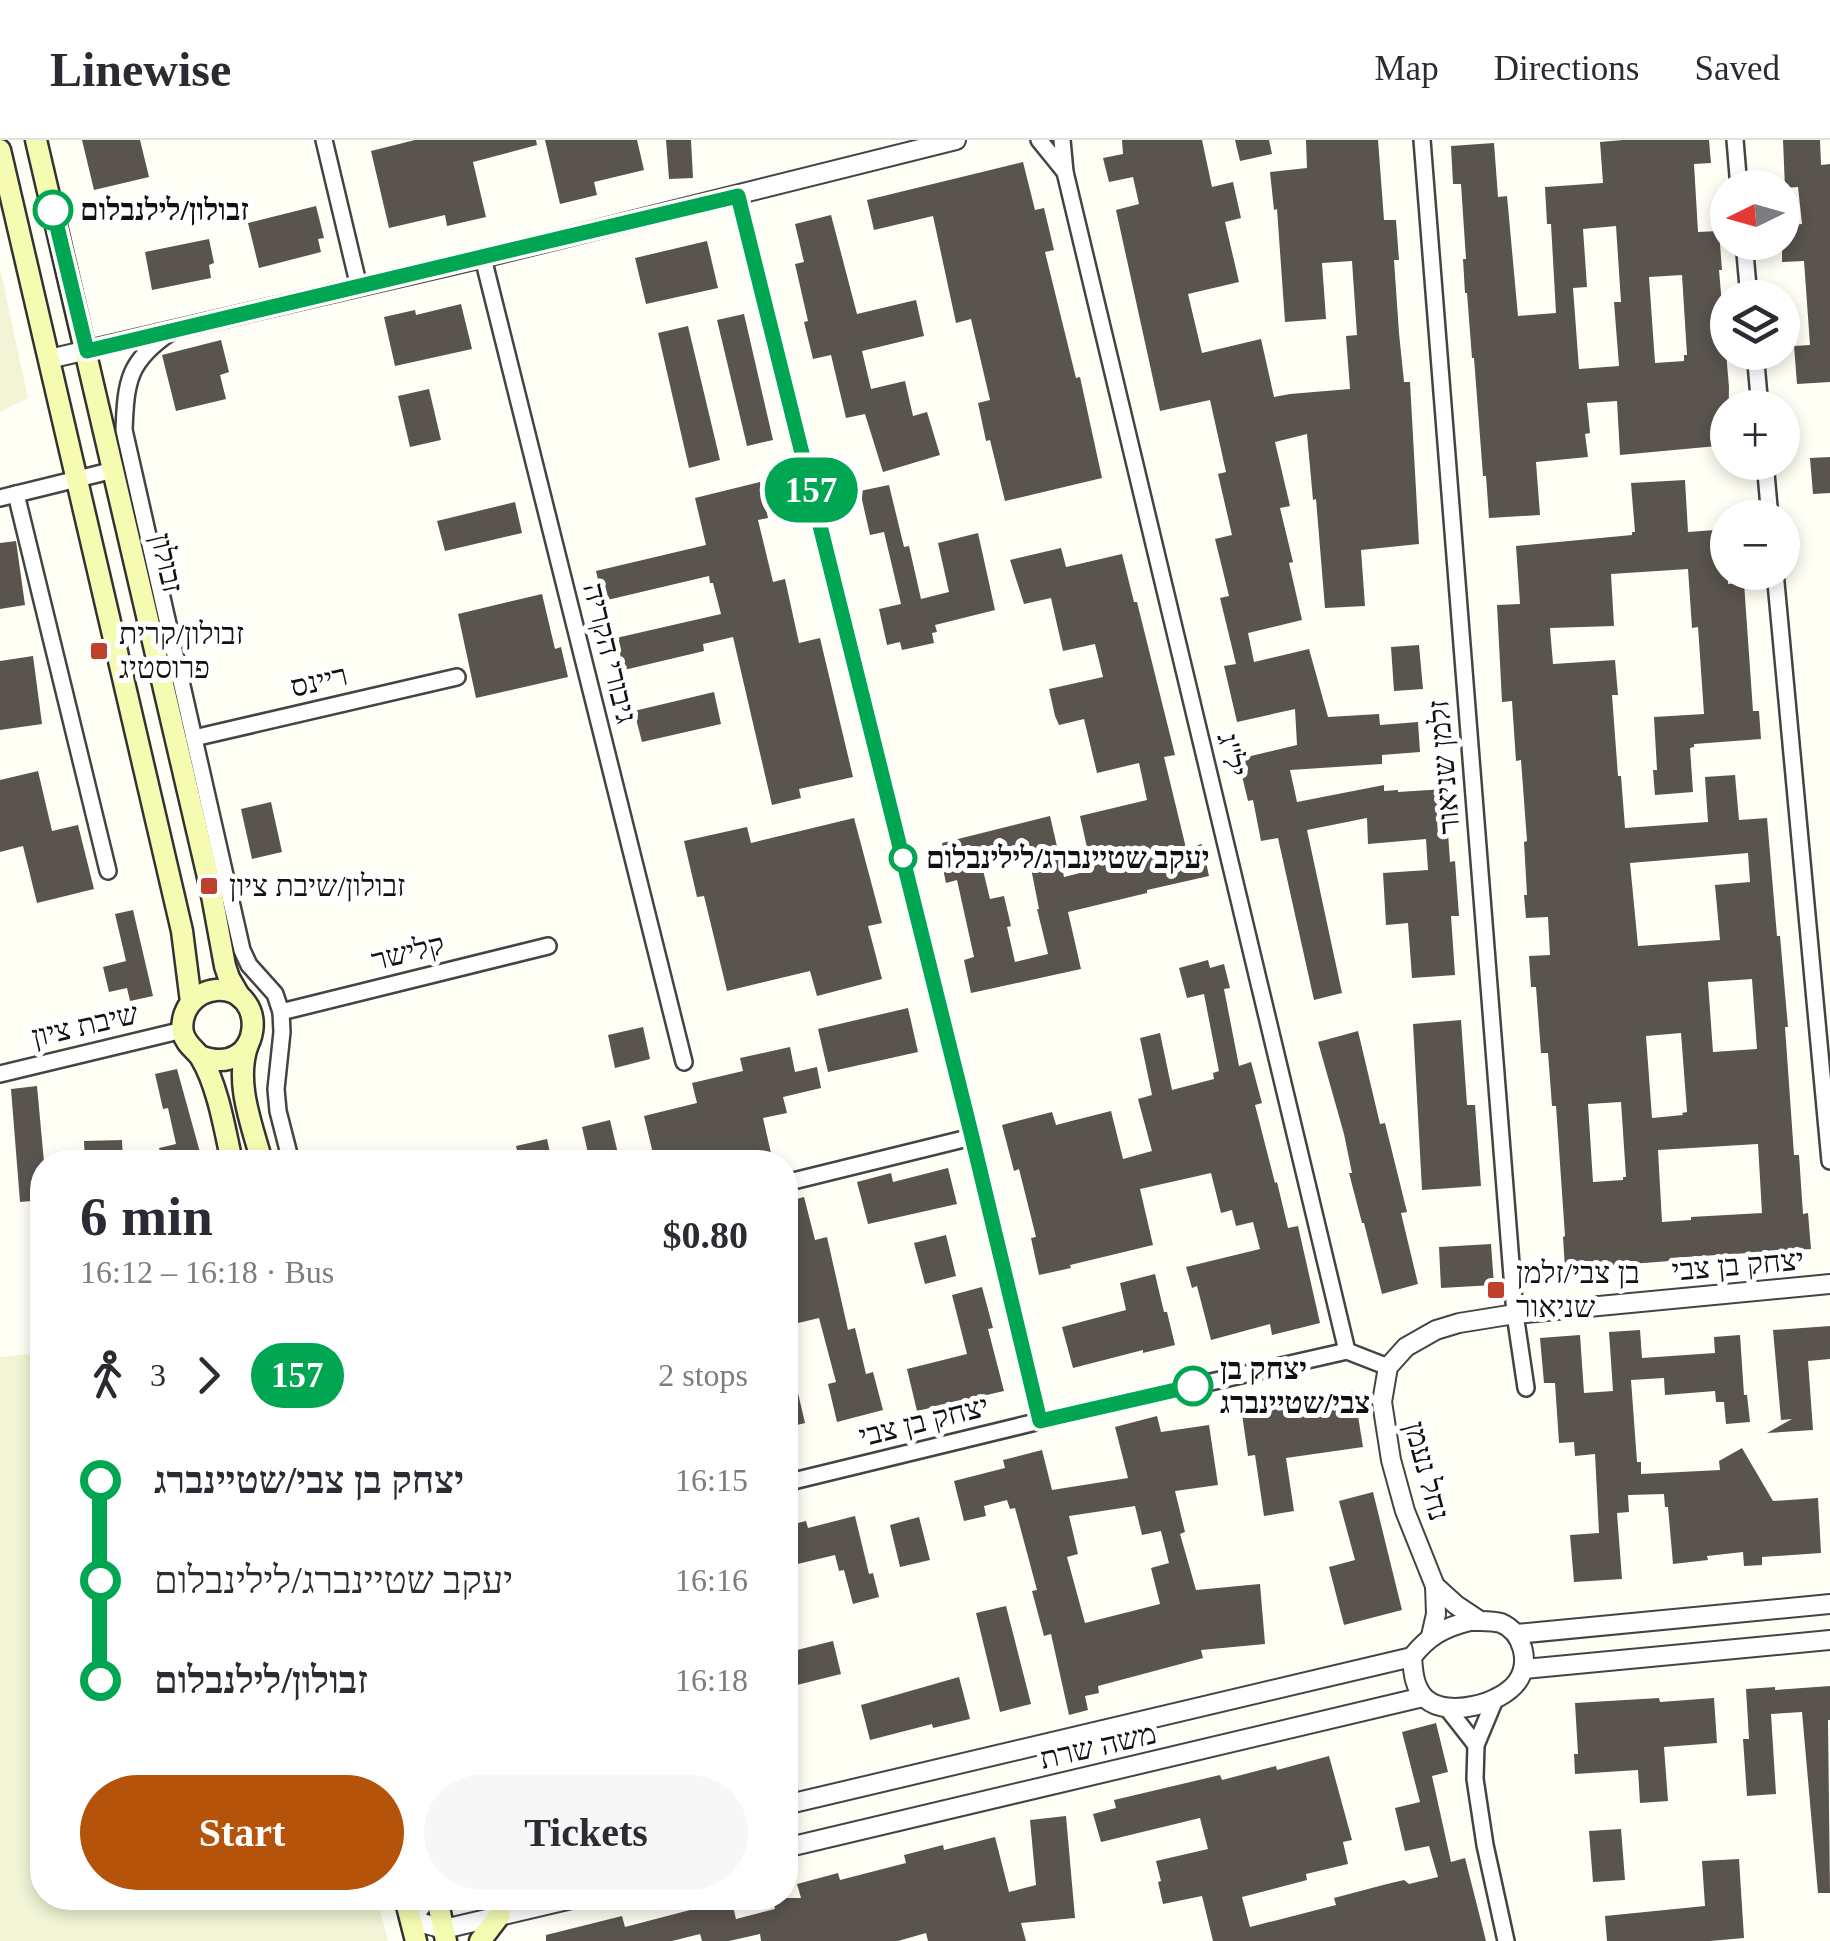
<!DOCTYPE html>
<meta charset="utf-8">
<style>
body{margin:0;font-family:"Times New Roman",Heebo,serif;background:#f7f7f7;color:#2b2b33;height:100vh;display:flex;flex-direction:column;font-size:38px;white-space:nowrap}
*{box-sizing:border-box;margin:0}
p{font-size:32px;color:#7c7c81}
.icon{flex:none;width:55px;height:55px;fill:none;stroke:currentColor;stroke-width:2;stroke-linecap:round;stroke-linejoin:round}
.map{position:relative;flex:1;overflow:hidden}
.panel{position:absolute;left:30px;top:1010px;width:768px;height:760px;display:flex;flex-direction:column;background:#fff;border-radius:40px;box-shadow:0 5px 15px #0003}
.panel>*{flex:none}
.badge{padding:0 20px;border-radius:32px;font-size:35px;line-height:65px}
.needle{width:65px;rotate:265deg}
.buttons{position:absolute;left:1710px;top:30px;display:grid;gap:20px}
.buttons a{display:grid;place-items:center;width:90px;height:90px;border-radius:50%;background:#fff;box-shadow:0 5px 15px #0003;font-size:50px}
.map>.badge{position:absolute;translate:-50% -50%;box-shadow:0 0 0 5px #fff}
.legs{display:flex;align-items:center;gap:15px;height:110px;padding:0 50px;font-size:32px}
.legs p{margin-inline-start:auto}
.overview{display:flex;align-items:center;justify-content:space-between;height:170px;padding:0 50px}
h1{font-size:55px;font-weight:700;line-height:75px}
.cta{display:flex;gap:20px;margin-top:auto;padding:20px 50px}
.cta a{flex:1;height:115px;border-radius:60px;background:#b45309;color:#fff;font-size:40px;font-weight:700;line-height:115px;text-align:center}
.cta a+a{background:#f7f7f7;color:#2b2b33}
ul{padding:0 50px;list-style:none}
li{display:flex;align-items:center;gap:35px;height:100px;font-size:38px}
li i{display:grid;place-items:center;width:15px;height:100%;margin:0 12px;background:currentColor}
li i::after{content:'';width:25px;height:25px;margin:-12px;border:8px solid;border-radius:50%;background:#fff}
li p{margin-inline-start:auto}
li:first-child i{background:linear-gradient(#0000 50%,currentColor 0)}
li:last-child i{background:linear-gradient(currentColor 50%,#0000 0)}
header{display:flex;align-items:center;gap:60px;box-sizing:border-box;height:140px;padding:0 50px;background:#fff;border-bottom:2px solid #e1e1e2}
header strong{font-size:48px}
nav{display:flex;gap:55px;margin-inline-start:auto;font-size:35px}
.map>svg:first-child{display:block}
</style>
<header>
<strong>Linewise</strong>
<nav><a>Map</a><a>Directions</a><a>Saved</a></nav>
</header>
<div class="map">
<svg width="1830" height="1801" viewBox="0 0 1830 1801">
<rect width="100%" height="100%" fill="#fffff5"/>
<g fill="#f1f5d5">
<polygon points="0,128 28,258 0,272"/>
<polygon points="42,1209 42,1758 377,1758 388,1801 0,1801 0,1217 30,1214"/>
</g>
<g fill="#59544d" fill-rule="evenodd">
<polygon points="82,0 140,0 149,37 94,50"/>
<polygon points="415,0 536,0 537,5 473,22 486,77 447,86 445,75 389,88 371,11"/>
<polygon points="545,0 637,0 644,30 594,42 597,55 560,64"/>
<polygon points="666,0 691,0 693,38 669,39"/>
<polygon points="1122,0 1202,0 1212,47 1233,42 1241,78 1225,82 1239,142 1188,154 1202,213 1261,199 1274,257 1290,254 1350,249 1346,196 1357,195 1352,121 1322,123 1326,179 1285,182 1277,69 1274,70 1270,32 1307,28 1306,0 1378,0 1384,80 1396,80 1399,120 1394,120 1399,193 1404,242 1410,242 1419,404 1361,410 1365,466 1325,468 1316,359 1313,360 1307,294 1275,302 1290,366 1280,368 1293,422 1289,423 1302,480 1248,493 1254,522 1309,509 1328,577 1379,574 1380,585 1418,582 1420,612 1382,615 1382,624 1290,630 1297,662 1384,645 1384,651 1398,650 1398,652 1445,649 1450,722 1455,721 1459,776 1451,776 1455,835 1412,838 1408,783 1386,785 1383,733 1428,730 1426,699 1368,704 1367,678 1307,690 1342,853 1314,860 1278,698 1261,701 1253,660 1248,661 1238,619 1297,605 1295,569 1237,582 1224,526 1236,524 1220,458 1229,456 1215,399 1232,395 1218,334 1226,332 1210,260 1160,271 1116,70 1139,64 1133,37 1109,42 1103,18 1123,14"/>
<polygon points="1235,0 1269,0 1272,14 1240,21"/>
<path d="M1623,0H1709L1711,23L1694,24L1698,92L1719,91L1722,130H1719L1729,247L1728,305L1620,315L1617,261L1587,263L1590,293L1585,294L1588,317L1536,322L1540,375L1489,378L1486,336H1483L1474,218H1472L1467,153H1465L1463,119H1466L1461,44H1453L1451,6L1494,3L1498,57L1507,56L1518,176L1556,173L1551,84H1547L1545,47L1603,43L1600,2ZM1616,86L1621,162H1614L1619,226L1579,229L1573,148L1587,147L1583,89ZM1682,135L1687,215H1684V221L1655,223L1649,137Z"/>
<polygon points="1783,0 1820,0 1821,25 1830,24 1830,242 1797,244 1794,206 1810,205 1804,121 1782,122 1782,86 1802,84 1798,47 1785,48"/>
<polygon points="1023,22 1035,70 1044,68 1054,110 1045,112 1076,238 1080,237 1102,338 1005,361 990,300 986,301 978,263 990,260 971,179 956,183 933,76 874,90 867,60"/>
<polygon points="316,66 324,98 318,99 321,112 259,128 248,83"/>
<polygon points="831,75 857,174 916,160 924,196 862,211 871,249 905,241 913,276 927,272 940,315 883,332 865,274 846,278 831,215 813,219 804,182 808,181 795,124 804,122 795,84"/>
<polygon points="209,99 214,123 209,125 211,138 152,150 145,112"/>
<polygon points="707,101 718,148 646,164 635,118"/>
<polygon points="461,164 472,209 395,226 384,177 415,170 416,175"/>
<polygon points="744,174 773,300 747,306 717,180"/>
<polygon points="688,186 720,320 689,328 658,193"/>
<polygon points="221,200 229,232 220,235 226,259 176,271 162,215"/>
<polygon points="429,249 441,300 410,307 398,256"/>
<polygon points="1830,317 1830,353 1813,354 1810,318"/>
<path d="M1685,340L1688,392L1728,389V444L1744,443L1753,571H1759L1761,599L1694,604V607L1690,608L1693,652L1655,655L1653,630H1657L1654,577L1704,574L1698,487L1692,488L1688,429L1611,434L1614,486L1550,488L1553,524L1615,520L1618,555H1612L1618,636H1621L1625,688L1708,682L1705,637L1735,635L1739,680L1767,678L1777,796H1780L1785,853L1788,887H1785L1794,1015H1799L1803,1074L1808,1073L1811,1109L1670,1118V1121L1565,1129L1563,1097L1565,1096L1556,966H1552L1548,913H1541L1536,847H1531L1529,816L1550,815L1548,777L1526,778L1524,755H1527L1524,702L1527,701L1521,620L1516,621L1512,561L1502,562L1497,465L1520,464L1516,406L1632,395V392H1635L1631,343ZM1748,713L1750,742L1715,745L1720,800L1638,806L1630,723ZM1752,839L1757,909L1713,912L1708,842ZM1681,893L1687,972L1682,973L1683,975L1652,978L1646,896ZM1621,962L1626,1037H1623V1040L1593,1042L1588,964ZM1758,1004L1762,1073L1691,1077V1080L1662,1082L1658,1010Z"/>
<polygon points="760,342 768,378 758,380 773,442 785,439 799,503 820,498 853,637 799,649 801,658 772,665 733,497 703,504 704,511 624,530 616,498 721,474 713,443 710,443 709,436 603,461 596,431 706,405 695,358"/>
<polygon points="889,345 904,407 909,406 921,459 949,452 938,403 978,393 995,470 935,485 937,492 932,493 934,503 902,510 900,502 887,505 879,469 901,464 884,392 870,395 860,351"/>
<polygon points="515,362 522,393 445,411 437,381"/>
<polygon points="16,401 25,465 0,469 0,403"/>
<path d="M1061,408L1066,427L1122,414L1134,462H1137L1175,615L1164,617L1186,708L1202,704L1209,736L1147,750V753L1068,772L1081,829L971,853L964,820L974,817L957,740L946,743L941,719L945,718L942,703L1050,676L1064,737L1092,730L1080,676L1147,660L1139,623L1097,633L1084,579L1059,585L1055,576L1049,549L1103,537L1095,504L1063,511L1051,458L1024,464L1010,420ZM1023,715L1025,724L1030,723L1039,769H1037L1048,814L1015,822L1007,787L1011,786L1004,756L990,759L982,726Z"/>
<polygon points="542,454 555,509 561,507 568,537 476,558 458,474"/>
<polygon points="1419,505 1423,549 1394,551 1391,507"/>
<polygon points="33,516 42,584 0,590 0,521"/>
<polygon points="714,552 721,584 642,602 634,571"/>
<polygon points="38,631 52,691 78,685 94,749 37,763 23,706 0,712 0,640"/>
<polygon points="271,662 282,712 252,719 241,669"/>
<polygon points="854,678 882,783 868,786 882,839 817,856 810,831 727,851 704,756 697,757 684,701 747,687 751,703"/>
<polygon points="133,770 153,856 130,861 127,848 109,852 103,827 126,821 115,774"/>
<polygon points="1208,820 1210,828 1224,824 1230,848 1224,849 1239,926 1251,922 1262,963 1255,965 1275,1043 1277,1042 1288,1088 1298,1086 1320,1183 1272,1195 1270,1184 1211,1200 1197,1146 1192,1148 1186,1127 1260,1109 1253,1082 1236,1086 1232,1070 1221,1073 1211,1033 1140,1049 1153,1105 1070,1125 1071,1128 1039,1135 1031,1098 1036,1097 1019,1029 1014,1031 1002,985 1052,972 1056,985 1111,971 1123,1019 1152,1011 1138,959 1152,955 1140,898 1160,893 1172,950 1214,939 1213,933 1219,931 1204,854 1187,858 1179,828"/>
<polygon points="908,868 918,912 828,932 818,889"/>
<polygon points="1461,880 1467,965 1475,965 1481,1046 1422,1050 1413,884"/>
<polygon points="643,887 650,919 615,928 608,895"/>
<polygon points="1358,891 1380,984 1385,983 1407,1072 1401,1073 1418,1144 1382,1154 1364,1083 1362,1083 1349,1033 1352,1033 1344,994 1318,902"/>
<polygon points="790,907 795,932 817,927 821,948 783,957 787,973 763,978 773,1022 655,1022 644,976 697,963 692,943 743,931 740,918"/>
<polygon points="177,929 201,1016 175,1022 163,1022 159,1008 176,1004 168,968 163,969 155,934"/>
<polygon points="37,946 44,1022 42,1060 20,1062 11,949"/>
<polygon points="610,980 620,1022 590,1022 582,987"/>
<polygon points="547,999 552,1022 520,1022 516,1006"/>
<polygon points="122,1000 123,1022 85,1022 84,1001"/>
<polygon points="948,1028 957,1064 868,1084 857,1042 891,1033 893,1042"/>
<polygon points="804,1057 815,1100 827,1097 848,1190 855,1188 866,1234 873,1232 883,1270 837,1282 828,1244 836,1242 819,1178 798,1183 788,1139 785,1140 785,1062"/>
<polygon points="946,1095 956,1136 925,1144 914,1103"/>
<polygon points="1491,1104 1494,1145 1441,1148 1439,1107"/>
<polygon points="1155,1134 1164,1172 1167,1172 1175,1205 1143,1213 1143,1210 1073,1228 1062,1187 1126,1170 1120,1143"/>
<polygon points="982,1147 993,1188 988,1189 1004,1251 917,1271 907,1229 967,1214 952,1155"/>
<polygon points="1830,1186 1830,1219 1808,1221 1813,1290 1767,1293 1792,1279 1781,1280 1773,1190"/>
<polygon points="1640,1190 1642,1218 1715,1213 1714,1197 1740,1195 1744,1255 1747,1255 1750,1282 1726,1284 1724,1262 1716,1262 1715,1251 1665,1255 1664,1238 1631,1240 1637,1322 1641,1322 1641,1334 1720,1330 1719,1321 1742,1308 1773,1361 1818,1358 1821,1413 1762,1417 1762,1425 1744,1426 1743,1412 1707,1416 1708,1420 1673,1424 1668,1367 1665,1367 1664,1354 1628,1355 1629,1372 1617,1373 1622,1439 1574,1442 1570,1395 1599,1393 1595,1314 1575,1316 1574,1302 1559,1303 1555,1243 1544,1243 1540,1198 1580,1195 1584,1253 1613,1251 1609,1192"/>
<polygon points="791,1223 805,1283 785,1288 785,1224"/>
<polygon points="1354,1251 1363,1307 1286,1318 1294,1371 1264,1376 1255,1315 1248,1316 1240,1260 1269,1255 1270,1264"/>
<path d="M1157,1276L1161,1292L1209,1285L1218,1345L1175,1351L1185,1392L1180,1394L1196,1450L1260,1444L1265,1504L1201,1510L1203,1518L1098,1546L1099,1553L1085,1556L1088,1570L1069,1575L1051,1494L1044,1496L1032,1451L1037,1450L1015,1368L1010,1369L1007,1360L984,1366L986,1376L964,1381L954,1341L1005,1328L1003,1320L1042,1310L1052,1350L1128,1338L1115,1287ZM1135,1366L1142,1395L1161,1391L1169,1423L1151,1428L1160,1464L1085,1483L1067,1417L1078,1414L1069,1376Z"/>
<polygon points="1373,1352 1402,1470 1344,1485 1329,1427 1355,1420 1339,1361"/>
<polygon points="855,1376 869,1434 873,1433 879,1457 853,1464 844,1430 839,1431 835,1415 785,1427 785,1386 806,1381 808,1388"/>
<polygon points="919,1377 930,1420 900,1427 890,1385"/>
<polygon points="1006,1466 1031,1564 1000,1572 976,1473"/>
<polygon points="833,1501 841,1534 785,1548 785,1513"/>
<polygon points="959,1537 970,1579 933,1588 932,1584 870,1600 861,1565"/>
<polygon points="1830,1546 1830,1580 1828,1580 1830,1753 1818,1753 1802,1572 1771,1574 1776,1654 1747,1656 1743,1599 1749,1599 1746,1549 1775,1547 1775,1550"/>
<polygon points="1659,1558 1660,1562 1714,1558 1717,1603 1664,1607 1668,1661 1640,1663 1638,1630 1575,1634 1574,1614 1578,1614 1575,1563"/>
<polygon points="1436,1583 1448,1632 1432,1636 1451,1722 1465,1718 1486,1801 1213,1801 1202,1756 1163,1764 1158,1742 1161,1741 1156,1721 1208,1709 1200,1678 1101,1702 1093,1674 1116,1668 1114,1660 1220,1635 1222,1640 1276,1626 1277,1630 1329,1616 1352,1700 1343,1702 1348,1724 1306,1734 1307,1740 1242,1757 1250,1787 1336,1765 1334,1758 1387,1744 1404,1740 1409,1744 1438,1737 1429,1706 1405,1711 1395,1668 1420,1662 1402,1592"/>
<polygon points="1066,1676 1075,1778 1021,1783 1026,1801 928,1801 926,1793 898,1801 761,1801 760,1794 729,1801 702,1801 700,1794 672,1801 546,1801 546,1795 622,1776 625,1787 694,1769 692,1758 731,1758 736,1779 775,1769 772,1758 801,1758 797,1744 838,1733 840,1740 906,1723 904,1715 943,1705 944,1710 995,1697 1009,1752 1036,1745 1030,1680"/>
<polygon points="1621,1689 1625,1740 1593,1742 1589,1691"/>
<polygon points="1739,1719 1744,1798 1710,1801 1607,1801 1605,1776 1705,1766 1702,1721"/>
</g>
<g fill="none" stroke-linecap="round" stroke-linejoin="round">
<defs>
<g id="minor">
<polyline points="324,0 359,147"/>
<polyline points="1039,0 1065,32"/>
<polyline points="1062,0 1065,32 1347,1211"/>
<polyline points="1422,0 1515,1174 1526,1248"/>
<polyline points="1735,0 1739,48"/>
<polyline points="738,56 972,997 1040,1281"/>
<polyline points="1744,102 1749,158"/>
<polyline points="483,118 684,922"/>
<path d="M171,192C128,221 126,241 124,290L242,810L249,825L275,854L281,872L282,892L276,949L278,971L291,1022"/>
<polyline points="1755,212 1760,268"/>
<polyline points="1765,322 1770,378"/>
<polyline points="16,354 108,731"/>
<polyline points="0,358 114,330"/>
<polyline points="1775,432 1830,1021"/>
<polyline points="194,598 457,537"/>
<polyline points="281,872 548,806"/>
<polyline points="0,934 183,890"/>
<polyline points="785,1043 972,997"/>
<polyline points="785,1343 1040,1281 1347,1211 1388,1227"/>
<polyline points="1496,1557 1476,1605 1475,1639 1485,1705 1506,1801"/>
<polyline points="1447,1568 1476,1605"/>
</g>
<g id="tertiary">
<polyline points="49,219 483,118 956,0"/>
<polyline points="1435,1446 1456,1465 1480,1481"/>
<path d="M1470,1481C1479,1481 1492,1480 1501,1483C1523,1492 1531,1523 1517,1542C1501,1564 1448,1578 1426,1559C1414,1549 1413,1531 1412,1517C1428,1496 1445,1487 1470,1481Z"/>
<polyline points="1517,1494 1830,1464"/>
<polyline points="1431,1496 1436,1474 1435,1446 1405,1371 1391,1320 1382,1262 1388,1227 1406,1207 1436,1190 1459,1183 1515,1174 1830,1144"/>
<polyline points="1524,1529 1830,1500"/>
<polyline points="785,1665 1412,1517"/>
<polyline points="785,1708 1423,1557"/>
<polyline points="427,1758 411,1780 444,1789 576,1758"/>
</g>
<g id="secondary">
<polyline points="36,0 211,750 225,826 229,838 240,857"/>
<polyline points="0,10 182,791 191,862"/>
<path d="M248,904C234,942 252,985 262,1022"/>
<path d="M200,916C264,940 270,846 216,850C206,851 196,856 190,864C184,872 181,883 183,893C186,905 195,909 201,918C218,946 225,991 232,1022"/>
<polyline points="405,1758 416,1801"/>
<polyline points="437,1758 446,1801"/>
<polyline points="480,1801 500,1775"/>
</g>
</defs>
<use href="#minor" stroke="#444" stroke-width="20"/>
<use href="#tertiary" stroke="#444" stroke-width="22"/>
<use href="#secondary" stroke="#333" stroke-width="25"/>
<use href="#minor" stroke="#fff" stroke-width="15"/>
<use href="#tertiary" stroke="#fff" stroke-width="18"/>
<use href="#secondary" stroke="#f5fcb2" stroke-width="20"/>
</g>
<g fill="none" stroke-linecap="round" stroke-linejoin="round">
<defs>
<polyline id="line-1" points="53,70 87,211 738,56 972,997 1040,1281 1193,1246"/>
</defs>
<use href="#line-1" stroke="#fff" stroke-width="22"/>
<use href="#line-1" stroke="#00a651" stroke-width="15"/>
</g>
<g fill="#fff" stroke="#00a651" stroke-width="5">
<circle cx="53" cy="70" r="18"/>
<circle cx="903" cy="718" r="12"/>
<circle cx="1193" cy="1246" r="18"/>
</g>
<g fill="#be422b" stroke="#fff" stroke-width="4">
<rect x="89" y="501" width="20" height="20" rx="5"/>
<rect x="199" y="736" width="20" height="20" rx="5"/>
<rect x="1486" y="1140" width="20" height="20" rx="5"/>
</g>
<g text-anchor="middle" stroke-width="10" stroke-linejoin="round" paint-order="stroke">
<g font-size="30" font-weight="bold" fill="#111" stroke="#fff" text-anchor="start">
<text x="80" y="80">זבולון/לילנבלום</text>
<text x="926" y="728">יעקב שטיינברג/לילינבלום</text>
<text x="1220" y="1239">יצחק בן<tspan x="1220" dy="34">צבי/שטיינברג</tspan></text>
</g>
<g font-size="30" fill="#111" stroke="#fff">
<text transform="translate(167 423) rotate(77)" y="10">זבולון</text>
<text transform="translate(610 513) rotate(76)" y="10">גיבורי הקריה</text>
<text transform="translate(319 541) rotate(-13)" y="10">ריינס</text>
<text transform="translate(1232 615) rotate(77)" y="10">יל"ג</text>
<text transform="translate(1444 627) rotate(-95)" y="10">זלמן שניאור</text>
<text transform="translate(408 812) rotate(-14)" y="10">קלישר</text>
<text transform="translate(85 885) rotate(-13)" y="10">שיבת ציון</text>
<text transform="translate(1738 1125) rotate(-5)" y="10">יצחק בן צבי</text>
<text transform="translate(924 1281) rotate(-14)" y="10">יצחק בן צבי</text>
<text transform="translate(1427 1331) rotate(75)" y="10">נחל נעמן</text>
<text transform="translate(1098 1606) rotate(-13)" y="10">משה שרת</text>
</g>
<g font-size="30" fill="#111" stroke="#fff" text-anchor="start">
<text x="119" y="504">זבולון/קרית<tspan x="119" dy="34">פרוסטיג</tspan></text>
<text x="229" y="756">זבולון/שיבת ציון</text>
<text x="1516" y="1143">בן צבי/זלמן<tspan x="1516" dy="34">שניאור</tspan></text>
</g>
</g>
</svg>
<div class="buttons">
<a><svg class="needle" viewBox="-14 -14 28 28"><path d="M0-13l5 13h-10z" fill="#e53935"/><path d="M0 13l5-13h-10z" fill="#7c7c81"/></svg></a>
<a><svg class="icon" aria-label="layers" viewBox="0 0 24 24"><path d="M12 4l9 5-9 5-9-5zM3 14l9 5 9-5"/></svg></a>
<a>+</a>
<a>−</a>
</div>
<b class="badge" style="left:811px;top:350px;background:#00a651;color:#fff">157</b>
<section class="panel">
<div class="overview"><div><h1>6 min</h1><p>16:12 – 16:18 · Bus</p></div><b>$0.80</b></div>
<div class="legs"><svg class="icon" aria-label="walk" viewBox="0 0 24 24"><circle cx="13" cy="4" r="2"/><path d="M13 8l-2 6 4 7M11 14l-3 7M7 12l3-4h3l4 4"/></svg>3<svg class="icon" aria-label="forward" viewBox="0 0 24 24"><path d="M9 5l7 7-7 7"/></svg><b class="badge" style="background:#00a651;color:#fff">157</b><p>2 stops</p></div>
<ul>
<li><i style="color:#00a651"></i><b>יצחק בן צבי/שטיינברג</b><p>16:15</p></li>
<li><i style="color:#00a651"></i><span>יעקב שטיינברג/לילינבלום</span><p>16:16</p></li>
<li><i style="color:#00a651"></i><b>זבולון/לילנבלום</b><p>16:18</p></li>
</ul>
<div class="cta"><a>Start</a><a>Tickets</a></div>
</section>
</div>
